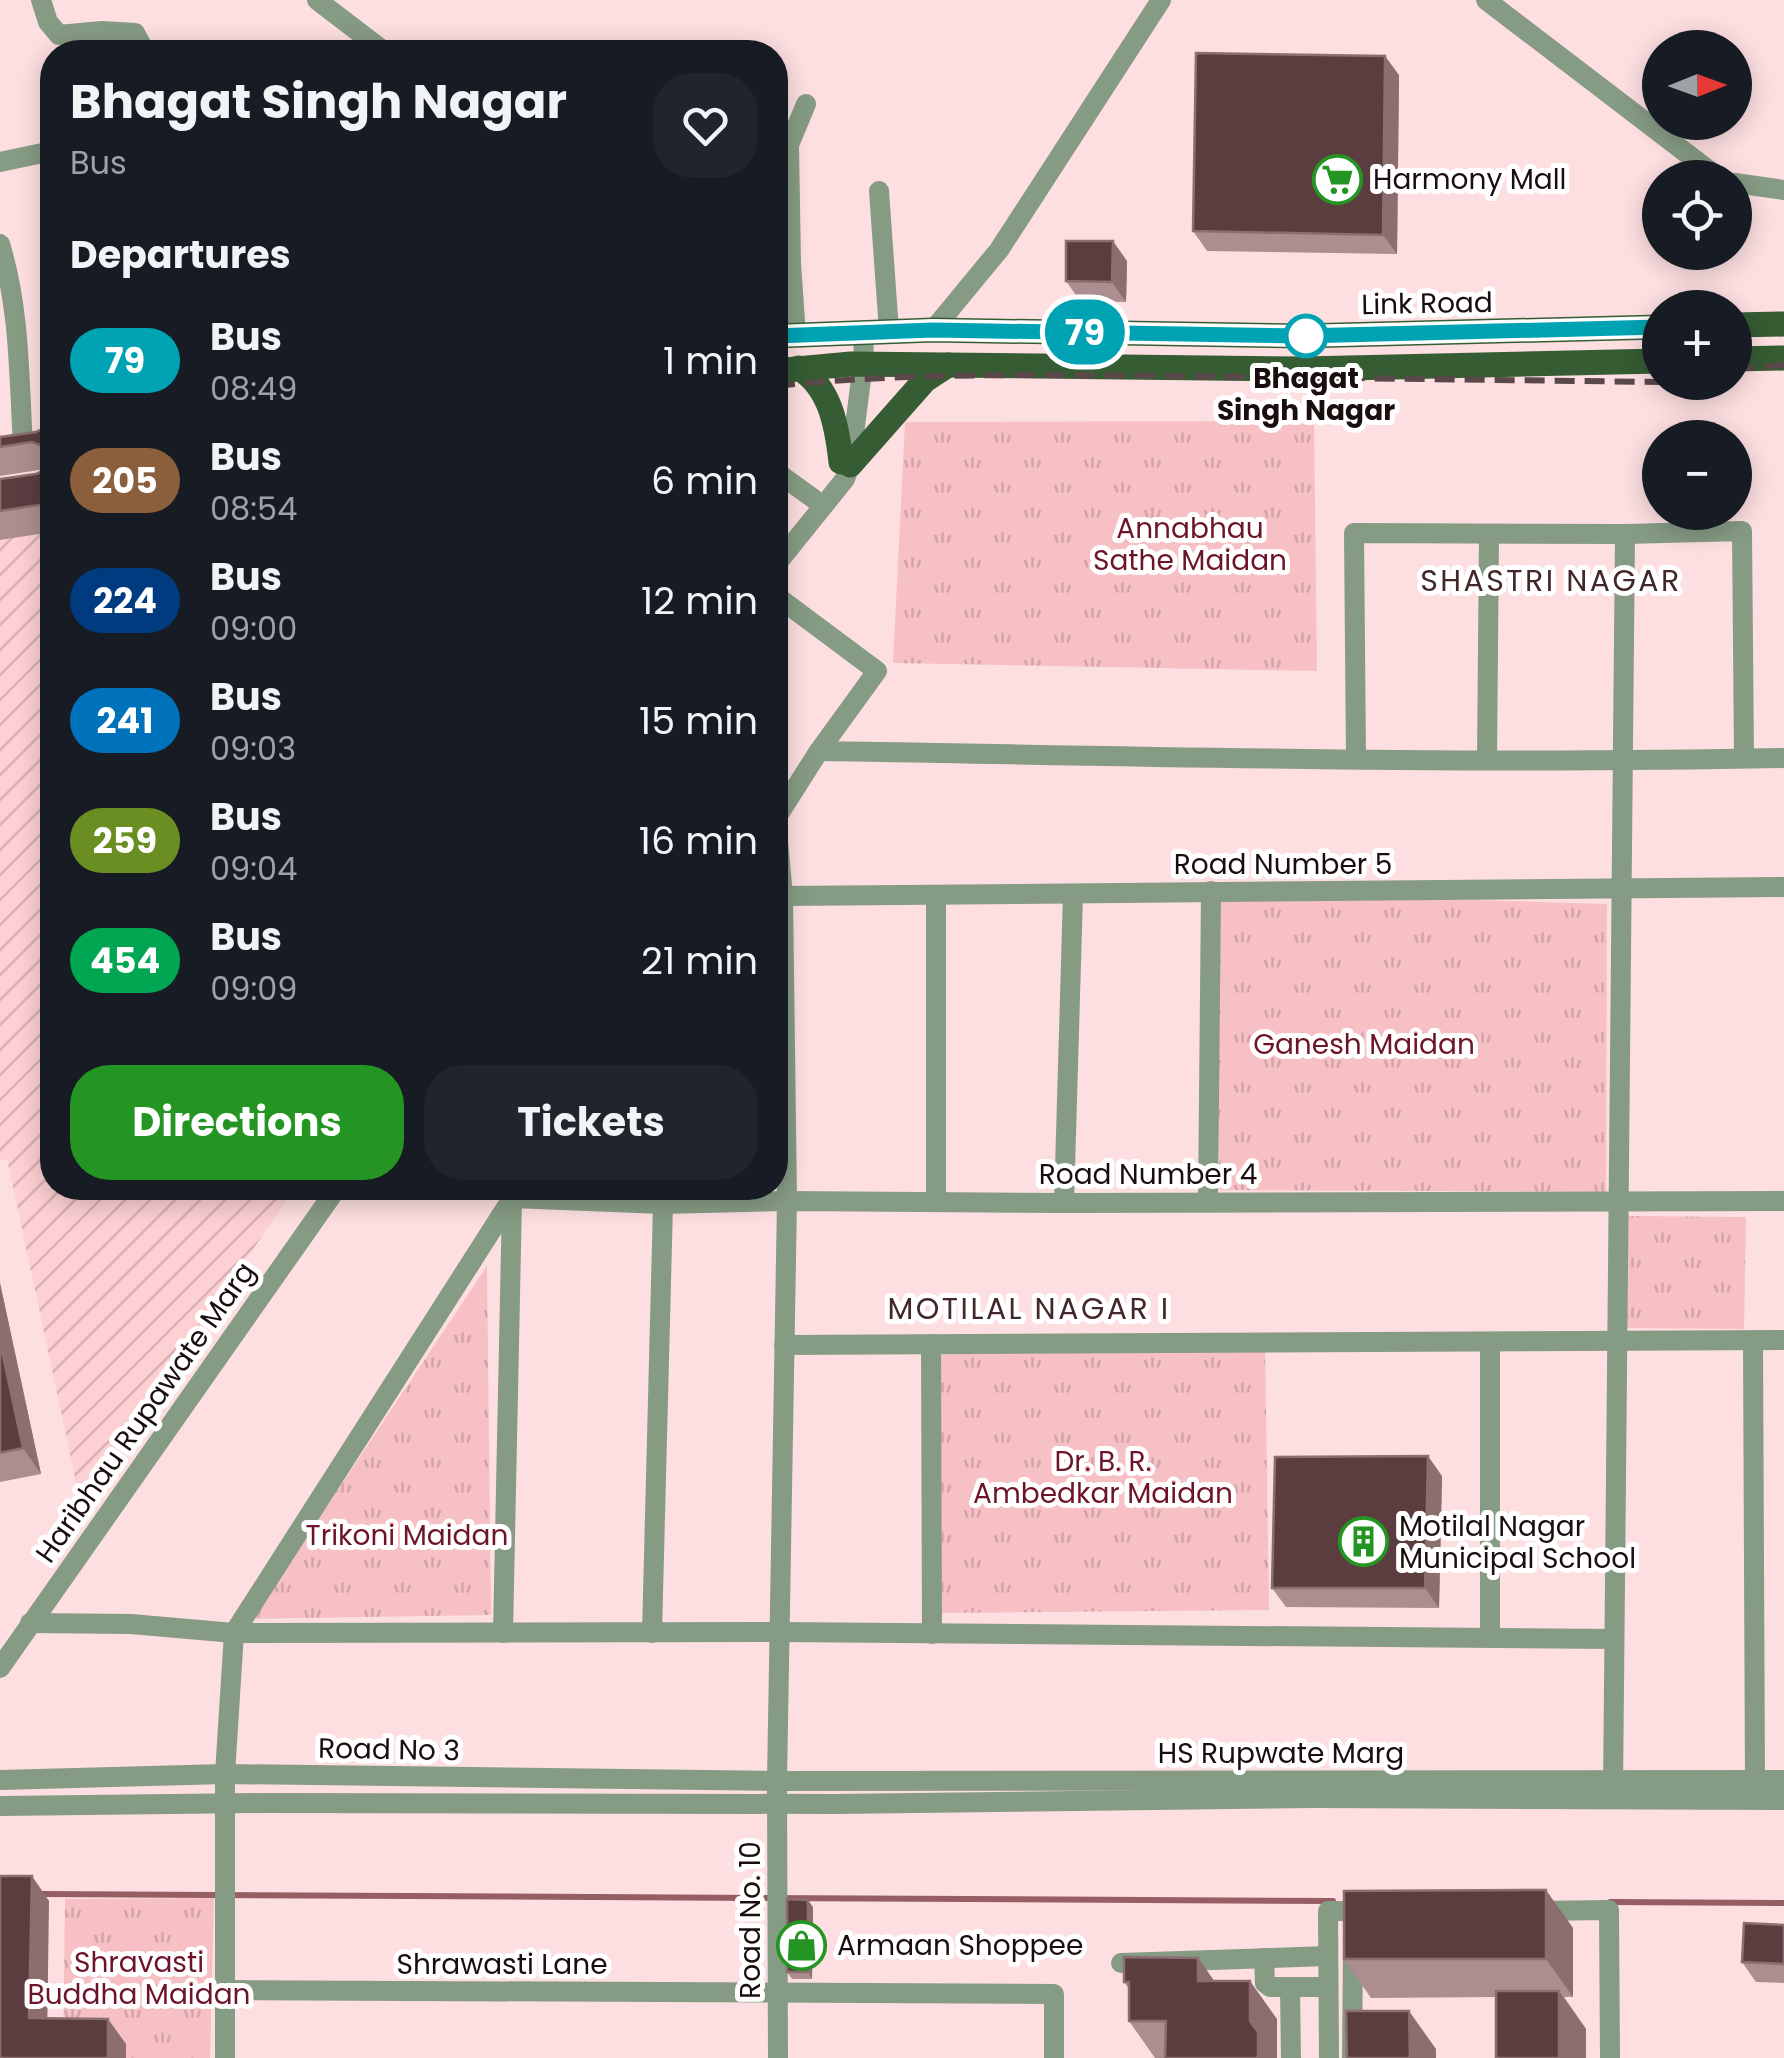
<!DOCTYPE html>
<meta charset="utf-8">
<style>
body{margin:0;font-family:Poppins,sans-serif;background:#20242c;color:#f1f3f6;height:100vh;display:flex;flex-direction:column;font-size:38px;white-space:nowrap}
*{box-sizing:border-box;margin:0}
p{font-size:32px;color:#9ea1a6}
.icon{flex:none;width:55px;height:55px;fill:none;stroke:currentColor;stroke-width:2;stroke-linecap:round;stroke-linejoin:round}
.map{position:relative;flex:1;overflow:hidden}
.drawer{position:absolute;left:40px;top:40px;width:748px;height:1160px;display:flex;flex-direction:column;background:#171b24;border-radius:40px;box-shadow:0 5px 25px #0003}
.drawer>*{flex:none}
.badge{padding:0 20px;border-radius:32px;font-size:35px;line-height:65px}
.needle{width:65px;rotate:89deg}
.controls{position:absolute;left:1642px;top:30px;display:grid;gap:20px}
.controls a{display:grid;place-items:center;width:110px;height:110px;border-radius:50%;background:#171b24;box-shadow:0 5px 25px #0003;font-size:50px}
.map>.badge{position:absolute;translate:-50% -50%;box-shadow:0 0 0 5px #fff}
h2{padding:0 30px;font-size:38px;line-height:90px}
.round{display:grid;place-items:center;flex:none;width:105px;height:105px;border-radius:40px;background:#20242c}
.overview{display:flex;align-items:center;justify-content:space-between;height:170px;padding:0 30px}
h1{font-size:48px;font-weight:700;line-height:75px}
.button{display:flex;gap:20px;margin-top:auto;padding:20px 30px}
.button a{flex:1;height:115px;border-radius:40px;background:#249522;color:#fff;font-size:40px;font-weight:700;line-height:115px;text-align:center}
.button a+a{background:#20242c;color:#f1f3f6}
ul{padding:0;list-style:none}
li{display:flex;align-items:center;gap:30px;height:120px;padding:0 30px}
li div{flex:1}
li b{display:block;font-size:38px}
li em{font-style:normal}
li .badge{min-width:110px;font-weight:700;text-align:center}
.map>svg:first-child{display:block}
</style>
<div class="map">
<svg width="1784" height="2058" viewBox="0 0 1784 2058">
<defs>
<pattern id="industrial-furrows" width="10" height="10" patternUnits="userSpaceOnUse" patternTransform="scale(2.5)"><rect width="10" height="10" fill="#fdd0d3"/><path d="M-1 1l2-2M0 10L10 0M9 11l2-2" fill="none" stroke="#d8b1b4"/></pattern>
<pattern id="grass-tufts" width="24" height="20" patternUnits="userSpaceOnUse" patternTransform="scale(2.5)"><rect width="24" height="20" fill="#f6c0c4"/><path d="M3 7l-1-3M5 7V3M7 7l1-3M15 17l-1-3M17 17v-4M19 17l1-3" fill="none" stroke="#d2a4a7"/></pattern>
</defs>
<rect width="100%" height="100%" fill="#fddfe1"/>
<polygon fill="url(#industrial-furrows)" points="52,531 52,1188 296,1188 79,1496 7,1159 0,1160 0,539"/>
<g fill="url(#grass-tufts)">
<polygon points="1314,421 1317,671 893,663 905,422"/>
<polygon points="1212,892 1607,904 1606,1192 1220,1190"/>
<polygon points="1628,1216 1746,1217 1744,1329 1627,1328"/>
<polygon points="487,1266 491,1615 243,1619 267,1596"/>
<polygon points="1265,1343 1269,1610 940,1613 937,1344"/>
<polygon points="214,1898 210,2058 63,2058 65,1899"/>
</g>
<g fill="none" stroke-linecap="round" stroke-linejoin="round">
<g stroke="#955e63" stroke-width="6">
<polyline points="40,1894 1333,1901"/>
<polyline points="1610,1902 1784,1903"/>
</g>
<g stroke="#869b84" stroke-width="20">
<polyline points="41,0 48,22 59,35 102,31 135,33 142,46 143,52"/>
<polyline points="317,0 385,52"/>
<polyline points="1486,0 1719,178"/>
<polyline points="0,162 52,151"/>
<polyline points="1735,183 1784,190"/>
<polyline points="879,191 889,331"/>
<path d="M0,244C20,309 19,378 23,446"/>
<polyline points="933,330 999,250 1161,0"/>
<polyline points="796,335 791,264 789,145 806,104"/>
<polyline points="775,471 814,499"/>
<polyline points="775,566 845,479 850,465 863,364 864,332"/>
<polyline points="775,595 877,671 819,751 775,820"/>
<path d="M819,751C1140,756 1462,765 1784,758"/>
<polyline points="1356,759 1354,533 1625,534 1742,531 1744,758"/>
<polyline points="1487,760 1489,534"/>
<polyline points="776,819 783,896 787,1201 777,1781 778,2058"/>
<polyline points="783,896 1784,887"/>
<polyline points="512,1198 663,1204 787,1201 1064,1203 1784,1201"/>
<polyline points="936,1201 936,895"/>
<polyline points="1208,1201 1211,891"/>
<polyline points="1064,1203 1073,894"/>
<polyline points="1753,1341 1755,1780"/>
<polyline points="1490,1342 1490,1638"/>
<polyline points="931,1344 932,1634"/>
<polyline points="784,1345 1784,1340"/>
<polyline points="30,1623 131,1624 234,1633 780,1632 1614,1639"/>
<polyline points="503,1633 512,1200"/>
<polyline points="652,1633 663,1204"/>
<polyline points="0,1668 337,1188"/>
<polyline points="0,1780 225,1774 777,1781 1784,1780"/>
<polyline points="1613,1792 1625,534"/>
<polyline points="0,1806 266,1803 834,1804 1314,1798 1784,1800"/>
<polyline points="1534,1911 1609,1910 1610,2058"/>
<polyline points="1264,1958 1265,1983 1270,1987 1328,1987"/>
<polyline points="1121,1963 1328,1956"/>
<polyline points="1290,1988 1291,2058"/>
<polyline points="225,1990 1054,1994 1054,2058"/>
<polyline points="225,2058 225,1774 234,1633 518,1189"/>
<polyline points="1329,2058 1328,1911 1370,1911"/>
<polyline points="1352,2058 1353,1948"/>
</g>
<g stroke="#365c33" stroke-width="25">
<polyline points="1735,325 1784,324"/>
<polyline points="775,336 933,330 1301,336 1660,327"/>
<polyline points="1735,359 1784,358"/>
<path d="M799,368C831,388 837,427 841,462"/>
<polyline points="775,371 851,364 1303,369 1660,361"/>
<polyline points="850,465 925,380 948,365"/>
</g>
<g stroke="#5a484a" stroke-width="6" stroke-dasharray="20 10" stroke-linecap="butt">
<polyline points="1735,369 1784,365"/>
<path d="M775,386C910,372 1047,375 1183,376C1342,378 1501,380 1660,382"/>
</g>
</g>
<g fill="#ac8e90">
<polygon points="1399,75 1397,254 1207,251 1193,231"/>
<polygon points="1127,261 1126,302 1080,301 1066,281"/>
<polygon points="52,422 52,532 0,540 0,479 36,474 45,469 0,476 0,437 36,432"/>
<polygon points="0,1283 41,1474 0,1482"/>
<polygon points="1442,1476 1439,1608 1286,1607 1272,1588"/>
<polygon points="813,1907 812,1979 792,1979 787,1972"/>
<polygon points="1784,1925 1784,1983 1756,1982 1742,1962"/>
<polygon points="1573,1928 1573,1997 1564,1997 1586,2029 1496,1997 1371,1998 1344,1959"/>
<polygon points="1214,1981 1277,2019 1277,2058 1155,2058 1129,2021 1129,1989 1124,1982"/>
</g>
<g fill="#8c6e70">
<polygon points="1385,56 1399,75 1397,254 1383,235"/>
<polygon points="1113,241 1127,261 1126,302 1112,282"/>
<polygon points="0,1283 41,1474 23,1448 0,1342"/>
<polygon points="1428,1456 1442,1476 1439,1608 1425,1588"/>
<polygon points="32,1876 49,1901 47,2043 29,2018"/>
<polygon points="1546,1890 1573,1928 1573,1997 1546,1959"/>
<polygon points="808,1900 813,1907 812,1979 808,1972"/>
<polygon points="1198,1958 1225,1996 1198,1981"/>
<polygon points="1250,1981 1277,2019 1277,2058 1258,2058 1250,2021"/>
<polygon points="1559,1991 1586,2029 1586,2058 1559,2058"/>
<polygon points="1409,2011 1436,2049 1436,2058 1410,2058"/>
<polygon points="108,2019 126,2044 126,2058 108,2058"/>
</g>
<g fill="#5b3d40" stroke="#8c6e70" stroke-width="2.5">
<polygon points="1196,53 1385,56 1383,235 1193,231"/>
<polygon points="1066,241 1113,241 1112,282 1066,281"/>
<polygon points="52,422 52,503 0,511 0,479 36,474 43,471 48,465 49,454 46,447 32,442 0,447 0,437 36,432 43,429 48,423"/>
<polygon points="0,1342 23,1448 0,1453"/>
<polygon points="1428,1456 1425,1588 1272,1588 1275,1457"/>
<polygon points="0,1876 32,1876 29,2018 108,2019 108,2058 0,2058"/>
<polygon points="1546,1890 1546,1959 1344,1959 1344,1891"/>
<polygon points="787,1899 808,1900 808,1972 787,1972"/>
<polygon points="1744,1923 1784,1925 1784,1964 1742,1962"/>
<polygon points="1124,1957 1198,1958 1198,1981 1250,1981 1250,2021 1258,2032 1258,2058 1165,2058 1166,2021 1129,2021 1129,1982 1124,1982"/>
<rect x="1496" y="1991" width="63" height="67"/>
<polygon points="1346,2011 1409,2011 1410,2058 1347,2058"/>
</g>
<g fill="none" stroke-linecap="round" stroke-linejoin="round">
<defs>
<polyline id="line" points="775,336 933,330 1301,336 1660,327"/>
</defs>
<use href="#line" stroke="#fff" stroke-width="22"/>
<use href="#line" stroke="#00a3b4" stroke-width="15"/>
</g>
<defs>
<symbol id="supermarket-ring" viewBox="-11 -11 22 22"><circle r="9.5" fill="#fff" stroke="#249522" stroke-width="1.5"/><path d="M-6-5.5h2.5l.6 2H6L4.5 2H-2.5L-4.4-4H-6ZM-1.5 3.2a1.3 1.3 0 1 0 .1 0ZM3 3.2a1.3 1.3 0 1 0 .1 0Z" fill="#249522"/></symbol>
<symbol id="building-ring" viewBox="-11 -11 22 22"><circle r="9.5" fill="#fff" stroke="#249522" stroke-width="1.5"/><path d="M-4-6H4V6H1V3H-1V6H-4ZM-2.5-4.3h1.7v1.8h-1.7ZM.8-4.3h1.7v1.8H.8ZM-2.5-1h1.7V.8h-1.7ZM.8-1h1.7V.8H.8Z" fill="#249522"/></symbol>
<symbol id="shop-ring" viewBox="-11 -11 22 22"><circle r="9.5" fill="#fff" stroke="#249522" stroke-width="1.5"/><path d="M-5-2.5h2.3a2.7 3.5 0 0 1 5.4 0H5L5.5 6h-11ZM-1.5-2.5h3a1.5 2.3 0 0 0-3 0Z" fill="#249522"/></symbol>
</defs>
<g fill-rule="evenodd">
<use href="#supermarket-ring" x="1310" y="152" width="55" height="55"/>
<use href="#building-ring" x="1336" y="1514" width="55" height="55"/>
<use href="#shop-ring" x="774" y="1918" width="55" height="55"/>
</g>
<circle fill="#fff" stroke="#00a3b4" stroke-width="5" cx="1306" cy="336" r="20"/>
<g text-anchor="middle" stroke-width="10" stroke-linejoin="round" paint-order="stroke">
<g font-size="28" fill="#190d0e" stroke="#fff" text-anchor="start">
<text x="1373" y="189">Harmony Mall</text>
<text x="1399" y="1536">Motilal Nagar<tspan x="1399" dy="32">Municipal School</tspan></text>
<text x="837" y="1955">Armaan Shoppee</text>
</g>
<g font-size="28" fill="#190d0e" stroke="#fff">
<text transform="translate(1427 303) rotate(-1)" y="10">Link Road</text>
<text x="1283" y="874">Road Number 5</text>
<text x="1148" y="1184">Road Number 4</text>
<text transform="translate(145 1412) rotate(-55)" y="10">Haribhau Rupawate Marg</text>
<text transform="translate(389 1749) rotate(1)" y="10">Road No 3</text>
<text x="1281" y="1763">HS Rupwate Marg</text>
<text transform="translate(750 1920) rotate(-90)" y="10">Road No. 10</text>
<text x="502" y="1974">Shrawasti Lane</text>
</g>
<g font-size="28" font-weight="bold" fill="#190d0e" stroke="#fff">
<text x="1306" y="388">Bhagat<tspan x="1306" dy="32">Singh Nagar</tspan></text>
</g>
<g font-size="28" fill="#6d1428" stroke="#fff">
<text x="1190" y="538">Annabhau<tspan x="1190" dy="32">Sathe Maidan</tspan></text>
<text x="1364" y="1054">Ganesh Maidan</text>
<text x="1103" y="1471">Dr. B. R.<tspan x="1103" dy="32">Ambedkar Maidan</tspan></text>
<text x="407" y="1545">Trikoni Maidan</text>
<text x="139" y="1972">Shravasti<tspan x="139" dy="32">Buddha Maidan</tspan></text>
</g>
<g font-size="30" letter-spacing="2.5" fill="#43282a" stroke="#fff">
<text x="1551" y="591">SHASTRI NAGAR</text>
<text x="1029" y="1319">MOTILAL NAGAR I</text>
</g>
</g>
</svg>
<div class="controls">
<a><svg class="needle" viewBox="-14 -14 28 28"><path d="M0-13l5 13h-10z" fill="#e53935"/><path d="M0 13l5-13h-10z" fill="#9ea1a6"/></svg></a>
<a><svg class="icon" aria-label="locate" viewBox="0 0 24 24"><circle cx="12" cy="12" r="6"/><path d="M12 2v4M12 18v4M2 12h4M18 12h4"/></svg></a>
<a>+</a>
<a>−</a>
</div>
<b class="badge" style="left:1085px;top:332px;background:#00a3b4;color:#fff">79</b>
<section class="drawer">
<div class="overview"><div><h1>Bhagat Singh Nagar</h1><p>Bus</p></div><a class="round"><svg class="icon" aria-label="heart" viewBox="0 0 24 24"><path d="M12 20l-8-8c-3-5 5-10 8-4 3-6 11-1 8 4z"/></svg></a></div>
<h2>Departures</h2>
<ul>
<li><span class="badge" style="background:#00a3b4;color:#fff">79</span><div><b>Bus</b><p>08:49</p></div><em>1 min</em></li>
<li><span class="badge" style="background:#8b5e3c;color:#fff">205</span><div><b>Bus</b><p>08:54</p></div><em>6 min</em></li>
<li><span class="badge" style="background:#003b80;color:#fff">224</span><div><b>Bus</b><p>09:00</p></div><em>12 min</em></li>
<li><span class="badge" style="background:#0072bc;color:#fff">241</span><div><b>Bus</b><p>09:03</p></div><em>15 min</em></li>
<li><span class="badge" style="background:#6b8e23;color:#fff">259</span><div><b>Bus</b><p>09:04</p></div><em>16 min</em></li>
<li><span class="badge" style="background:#00a651;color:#fff">454</span><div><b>Bus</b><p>09:09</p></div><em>21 min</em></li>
</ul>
<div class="button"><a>Directions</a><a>Tickets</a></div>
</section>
</div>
